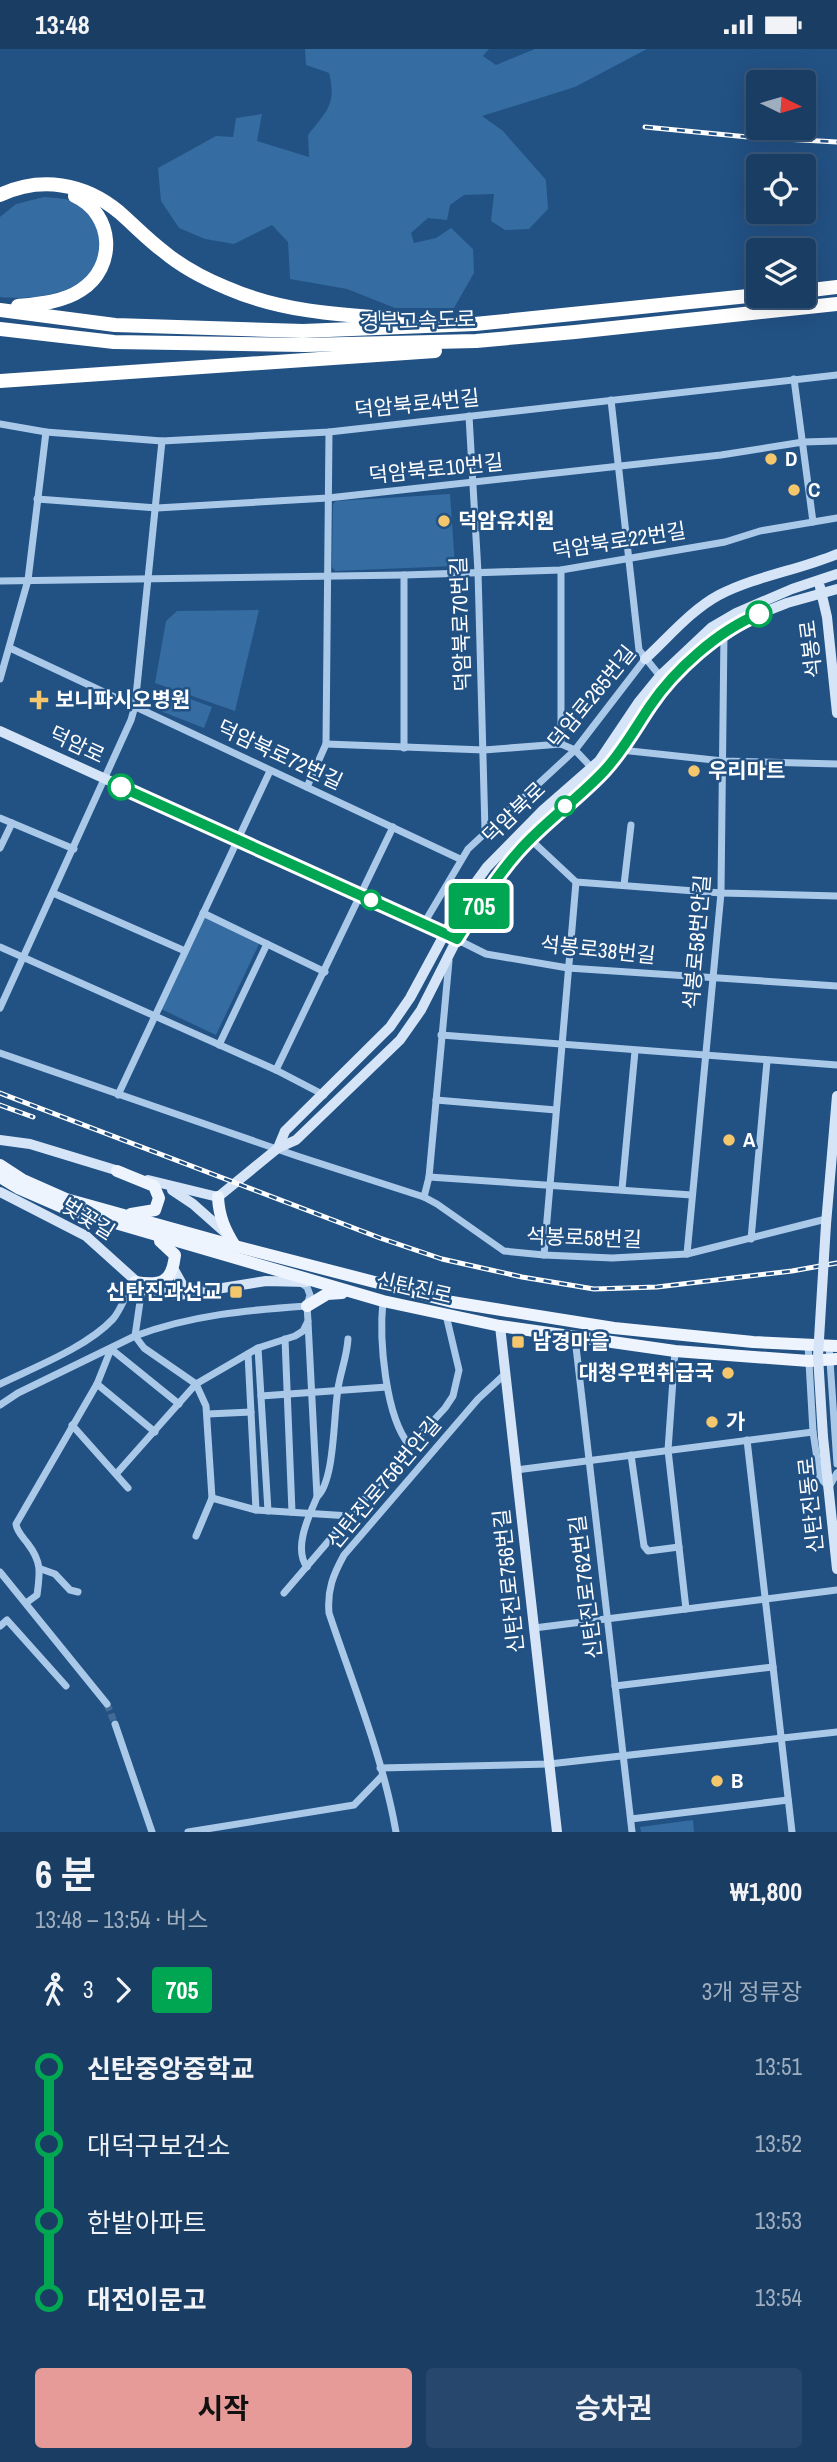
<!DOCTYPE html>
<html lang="ko">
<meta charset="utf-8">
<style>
body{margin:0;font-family:"Archivo Narrow","Noto Sans KR",sans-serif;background:#27486c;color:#f1f3f6;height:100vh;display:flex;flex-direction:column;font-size:26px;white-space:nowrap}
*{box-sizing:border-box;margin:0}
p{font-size:23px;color:#9faebe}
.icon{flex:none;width:38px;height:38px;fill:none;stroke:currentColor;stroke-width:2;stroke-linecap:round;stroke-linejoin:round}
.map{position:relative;height:1783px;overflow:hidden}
.side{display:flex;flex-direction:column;background:#1a3d63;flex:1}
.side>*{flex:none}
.badge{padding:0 14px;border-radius:5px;font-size:24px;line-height:46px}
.needle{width:46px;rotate:95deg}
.controls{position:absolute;left:746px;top:21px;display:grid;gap:14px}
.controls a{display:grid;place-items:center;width:70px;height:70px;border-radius:7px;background:#1a3d63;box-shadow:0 7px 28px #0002,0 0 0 2px #385678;font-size:35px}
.map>.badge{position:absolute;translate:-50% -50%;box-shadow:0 0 0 4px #fff}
.legs{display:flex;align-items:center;gap:10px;height:77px;padding:0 35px;font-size:23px}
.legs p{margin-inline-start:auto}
.head{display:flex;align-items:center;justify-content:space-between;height:119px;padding:0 35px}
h1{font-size:38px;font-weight:700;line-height:52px}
.primary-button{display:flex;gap:14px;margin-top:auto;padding:14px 35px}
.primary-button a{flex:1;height:80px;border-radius:7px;background:#e69b98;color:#111;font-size:28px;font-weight:700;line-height:80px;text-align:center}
.primary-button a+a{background:#27486c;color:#f1f3f6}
ul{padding:0 35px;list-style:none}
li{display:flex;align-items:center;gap:24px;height:77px;font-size:26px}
li i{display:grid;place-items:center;width:10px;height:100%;margin:0 9px;background:currentColor}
li i::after{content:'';width:18px;height:18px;margin:-9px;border:5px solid;border-radius:50%;background:#1a3d63}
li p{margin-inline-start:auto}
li:first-child i{background:linear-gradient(#0000 50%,currentColor 0)}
li:last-child i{background:linear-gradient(currentColor 50%,#0000 0)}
.status{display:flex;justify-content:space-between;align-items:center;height:49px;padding:0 35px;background:#1a3d63;direction:ltr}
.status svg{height:19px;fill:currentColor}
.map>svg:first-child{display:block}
</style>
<div class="status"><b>13:48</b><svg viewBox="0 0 49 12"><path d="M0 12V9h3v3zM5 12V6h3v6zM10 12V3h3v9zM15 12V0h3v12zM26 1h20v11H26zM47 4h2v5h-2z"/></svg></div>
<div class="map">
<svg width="837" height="1783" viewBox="0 0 837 1783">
<rect width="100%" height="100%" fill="#225184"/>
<g fill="#356ca1">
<path d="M305,0H489L483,7L496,16L535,0H647L575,38L482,67L503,82L546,131L548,160L529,180L505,181L491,172L494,145L464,146L450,156L447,171L428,169L411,184L414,194L436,189L451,179L473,200L474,224L454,259H395L347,240L290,230L288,193L272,176L234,195L205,190L179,179L161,152L158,119L216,87L233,88L236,69L262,65L257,92L309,108L308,86C326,63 337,55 329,24L306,16Z"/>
<path d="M44,148C54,149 67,149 76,153C103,169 111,210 84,231C63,247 26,251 0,248V168L16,155Z"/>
<polygon points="450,445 455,517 335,522 332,518 333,455 336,452"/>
<polygon points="259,561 235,662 155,634 166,572 177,562"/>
<polygon points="166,641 212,658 204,679 158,661"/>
<polygon points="204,868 259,895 216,986 161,960"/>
<polygon points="693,1771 694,1783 641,1783 640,1778"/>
</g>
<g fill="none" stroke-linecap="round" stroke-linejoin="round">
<polyline stroke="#436b96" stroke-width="7" stroke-dasharray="7 3.5" stroke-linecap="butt" points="107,1655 115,1675"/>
<g stroke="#aac9e9" stroke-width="7">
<polyline points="794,330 813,473"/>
<polyline points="611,351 639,601 660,627"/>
<polyline points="469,367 478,523 485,782"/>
<polyline points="0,375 46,383 162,392 329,383 837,326"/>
<polyline points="37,450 157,459 328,449 721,406 803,393 837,392"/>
<polyline points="561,521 561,695"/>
<polyline points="0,532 404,526 561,521 725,493 760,482 837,469"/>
<polyline points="10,599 460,810"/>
<polyline points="0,630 28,531 46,383"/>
<polyline points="326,695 484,701 561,695 575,701 592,719"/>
<polyline points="404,699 404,526"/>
<polyline points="621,701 723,712 837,715"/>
<polyline points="307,738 326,695 329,383"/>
<polyline points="0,769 74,800"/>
<polyline points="530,790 576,833 721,844 837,847"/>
<polyline points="0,799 12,774"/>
<polyline points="624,836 631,776"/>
<polyline points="53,844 185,902"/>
<polyline points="203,864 325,923"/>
<polyline points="423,876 468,800 575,701 645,610"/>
<polyline points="444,884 486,905 568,919 837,937"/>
<polyline points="0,898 276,1021 324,1046"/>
<polyline points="0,959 131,671 135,657 162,392"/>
<polyline points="441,986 837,1016"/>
<polyline points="219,996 267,895"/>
<polyline points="0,1004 297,1107 424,1148 437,1155 504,1202 544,1206 612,1209 687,1205 826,1170"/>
<polyline points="276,1021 393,778"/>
<polyline points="118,1046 270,722"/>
<polyline points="436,1051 556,1061"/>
<polyline points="429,1128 692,1146"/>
<polyline points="622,1140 635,1002"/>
<polyline points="424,1148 429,1128 449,912"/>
<polyline points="751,1190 767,1012"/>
<polyline points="687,1205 721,844 724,583"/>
<polyline points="544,1206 576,833"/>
<polyline points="142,1239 135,1287 144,1299 196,1335 206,1357 212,1449 196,1487"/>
<path d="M383,1252C379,1290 385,1368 410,1397"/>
<polyline points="575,1289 632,1783"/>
<polyline points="285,1290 292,1463"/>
<polyline points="808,1296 813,1383 820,1429 829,1438 837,1424"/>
<polyline points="829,1297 837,1415"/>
<polyline points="258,1299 268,1462"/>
<polyline points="675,1302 668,1401 686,1560"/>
<polyline points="248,1305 256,1461"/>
<path d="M0,1335C35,1318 87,1298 113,1270C123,1258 125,1244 135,1233"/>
<polyline points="97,1335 155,1383"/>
<polyline points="261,1347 387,1338"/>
<path d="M0,1356L18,1344L135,1287C191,1266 248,1261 307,1257"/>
<polyline points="208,1365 251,1363"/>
<polyline points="72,1376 128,1439"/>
<polyline points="747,1391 792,1783"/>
<polyline points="631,1406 644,1497 648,1502 679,1498"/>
<polyline points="516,1421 813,1383"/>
<polyline points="117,1424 196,1335 258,1299 295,1287 303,1282 308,1272 307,1257 310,1246 307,1238 301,1234"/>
<path d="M317,1448C336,1431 333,1360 339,1334C342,1319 347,1306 348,1290"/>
<polyline points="212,1449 256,1461 350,1467"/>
<path d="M307,1518C293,1499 309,1467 317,1448L308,1273"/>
<polyline points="41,1520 55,1525 70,1541 78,1543"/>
<polyline points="0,1523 107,1655"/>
<polyline points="284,1544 410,1397 445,1359 453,1347 459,1321 446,1266"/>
<path d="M26,1554L37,1546C40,1524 42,1513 28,1495C23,1488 17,1483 16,1475L97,1335L111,1300L179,1355"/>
<polyline points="0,1577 7,1571 66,1637"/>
<polyline points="534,1579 837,1541"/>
<polyline points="615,1637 773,1618"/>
<polyline points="115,1675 152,1783"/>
<polyline points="380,1719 549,1715 837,1683"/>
<polyline points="631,1770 788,1751"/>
<polyline points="188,1783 354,1756 382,1727"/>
<path d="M396,1783C383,1708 353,1636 329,1564C327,1541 333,1526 344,1506L478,1350L505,1325"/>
</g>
<g stroke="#d5e5f7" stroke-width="10">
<polyline points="820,538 827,568 837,664"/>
<path d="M645,610C668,589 691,561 719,546C756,527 799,521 837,505"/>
<polyline points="0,682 444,884"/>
<polyline points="0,1091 30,1095 122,1123"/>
<polyline points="278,1099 285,1082 390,978 410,949 463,851 487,818 543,761 599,712 638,654 660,627 712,578 736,564 792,540 837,525"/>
<polyline points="148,1131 218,1148 278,1099 296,1091 400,991 421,961 457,890 493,835 530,790 604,722 621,701 652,654 673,629 724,583 749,569 787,554 837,540"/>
<polyline points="172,1141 193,1155 228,1186"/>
<polyline points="0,1143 86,1187 146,1241 179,1246 266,1232 306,1233"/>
<polyline points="826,1175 837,1047"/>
<polyline points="173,1219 183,1237 196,1243"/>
<polyline points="500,1277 557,1783"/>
<polyline points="823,1388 837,1520"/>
</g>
<g stroke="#edf4fe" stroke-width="12">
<polyline points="0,1116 23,1131 66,1150 235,1197 452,1253 614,1279 753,1293 837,1297"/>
<polyline points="117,1122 154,1137 159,1149 155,1161 131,1165"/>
<polyline points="0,1128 18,1139 64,1159 383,1252 500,1277 675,1302 809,1312 837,1310"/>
<path d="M218,1148C219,1168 225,1181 235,1197"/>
<path d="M135,1233C161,1237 172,1234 175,1206L160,1192"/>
<polyline points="307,1257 327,1245 342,1244"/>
</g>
<g stroke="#fff" stroke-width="14">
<path d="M0,146C41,127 84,134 119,163C134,176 147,190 163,202C182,218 205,230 227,239C282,263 341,266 400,270"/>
<polyline points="803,242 837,238"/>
<path d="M18,257C39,255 63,253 81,241C117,218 114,165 75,147"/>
<polyline points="0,261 115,276 303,282 475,275 758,246"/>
<polyline points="0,280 114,293 305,296 476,292 575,283 837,255"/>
<polyline points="0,332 435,302"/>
</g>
<defs>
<g id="rail">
<polyline points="645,78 748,88 837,93"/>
<polyline points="0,1044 380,1189 442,1210 522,1228 594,1240 657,1238 792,1222 837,1214"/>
<polyline points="0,1056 33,1068"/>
</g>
</defs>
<use href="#rail" stroke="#fff" stroke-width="5"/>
<use href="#rail" stroke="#225184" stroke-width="2.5" stroke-dasharray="8" stroke-linecap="butt"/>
<polyline stroke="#d5e5f7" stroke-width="10" points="823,1388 818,1307 826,1175"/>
</g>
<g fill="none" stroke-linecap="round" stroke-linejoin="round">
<defs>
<path id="line-1" d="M121,738L457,890C476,860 495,829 518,803C544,773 577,751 604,722C622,703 635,679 650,657C674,621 719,581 759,565"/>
</defs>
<use href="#line-1" stroke="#fff" stroke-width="16"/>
<use href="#line-1" stroke="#00a651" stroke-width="10"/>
</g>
<g fill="#f5c76c" stroke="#225184" stroke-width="2.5">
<circle cx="771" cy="410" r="7"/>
<circle cx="794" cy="441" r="7"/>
<circle cx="444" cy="472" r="7"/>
<path d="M35.5 640.5h7v7h7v7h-7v7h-7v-7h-7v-7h7z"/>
<circle cx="694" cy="722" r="7"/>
<circle cx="729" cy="1091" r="7"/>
<rect x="229" y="1236" width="14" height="14" rx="3.5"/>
<rect x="511" y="1286" width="14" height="14" rx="3.5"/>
<circle cx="728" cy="1324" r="7"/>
<circle cx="712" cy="1373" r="7"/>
<circle cx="717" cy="1732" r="7"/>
</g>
<g fill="#fff" stroke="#00a651" stroke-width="3.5">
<circle cx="759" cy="565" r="12"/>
<circle cx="121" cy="738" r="12"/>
<circle cx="565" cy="757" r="9"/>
<circle cx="371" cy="851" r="9"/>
</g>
<g text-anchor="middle" stroke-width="5" stroke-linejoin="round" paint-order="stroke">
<g font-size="21" fill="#fff" stroke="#225184">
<text transform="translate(418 272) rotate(-2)" y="7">경부고속도로</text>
<text transform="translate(417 355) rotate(-6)" y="7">덕암북로4번길</text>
<text transform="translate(436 420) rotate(-6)" y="7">덕암북로10번길</text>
<text transform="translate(619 492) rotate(-9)" y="7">덕암북로22번길</text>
<text transform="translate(461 575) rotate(-92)" y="7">덕암북로70번길</text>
<text transform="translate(811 600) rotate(-97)" y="7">석봉로</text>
<text transform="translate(592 648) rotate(-51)" y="7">덕암로265번길</text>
<text transform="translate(77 696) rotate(25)" y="7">덕암로</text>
<text transform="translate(280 706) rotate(25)" y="7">덕암북로72번길</text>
<text transform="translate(514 764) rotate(-44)" y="7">덕암북로</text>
<text transform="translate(697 893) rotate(-85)" y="7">석봉로58번안길</text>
<text transform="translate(598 901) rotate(6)" y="7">석봉로38번길</text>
<text transform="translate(88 1170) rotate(32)" y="7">벚꽃길</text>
<text transform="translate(584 1189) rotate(2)" y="7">석봉로58번길</text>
<text transform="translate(414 1239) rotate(13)" y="7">신탄진로</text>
<text transform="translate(384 1434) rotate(-50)" y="7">신탄진로756번안길</text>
<text transform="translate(811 1456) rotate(-96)" y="7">신탄진동로</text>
<text transform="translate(509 1532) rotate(-96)" y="7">신탄진로756번길</text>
<text transform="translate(586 1538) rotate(-97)" y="7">신탄진로762번길</text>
</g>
<g font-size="21" font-weight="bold" fill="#fff" stroke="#225184" text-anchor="start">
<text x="785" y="417">D</text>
<text x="808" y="448">C</text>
<text x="458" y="479">덕암유치원</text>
<text x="55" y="658">보니파시오병원</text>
<text x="708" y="729">우리마트</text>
<text x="743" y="1098">A</text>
<text x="222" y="1250" text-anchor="end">신탄진과선교</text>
<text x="532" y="1300">남경마을</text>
<text x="714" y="1331" text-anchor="end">대청우편취급국</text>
<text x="726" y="1380">가</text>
<text x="731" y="1739">B</text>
</g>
</g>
</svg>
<div class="controls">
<a><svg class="needle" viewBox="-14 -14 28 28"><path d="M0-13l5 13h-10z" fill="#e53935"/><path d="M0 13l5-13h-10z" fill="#9faebe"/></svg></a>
<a><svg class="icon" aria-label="locate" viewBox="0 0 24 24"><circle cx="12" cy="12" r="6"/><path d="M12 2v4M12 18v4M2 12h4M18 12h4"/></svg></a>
<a><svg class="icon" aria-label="layers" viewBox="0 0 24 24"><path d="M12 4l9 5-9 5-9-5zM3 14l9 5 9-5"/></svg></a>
</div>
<b class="badge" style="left:479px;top:857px;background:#00a651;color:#fff">705</b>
</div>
<section class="side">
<div class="head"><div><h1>6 분</h1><p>13:48 – 13:54 · 버스</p></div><b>₩1,800</b></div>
<div class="legs"><svg class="icon" aria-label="walk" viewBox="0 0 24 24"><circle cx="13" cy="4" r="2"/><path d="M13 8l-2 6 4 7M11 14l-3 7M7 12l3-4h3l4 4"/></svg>3<svg class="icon" aria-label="forward" viewBox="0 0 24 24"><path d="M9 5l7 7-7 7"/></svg><b class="badge" style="background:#00a651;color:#fff">705</b><p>3개 정류장</p></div>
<ul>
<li><i style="color:#00a651"></i><b>신탄중앙중학교</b><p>13:51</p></li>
<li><i style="color:#00a651"></i><span>대덕구보건소</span><p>13:52</p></li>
<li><i style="color:#00a651"></i><span>한밭아파트</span><p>13:53</p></li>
<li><i style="color:#00a651"></i><b>대전이문고</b><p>13:54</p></li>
</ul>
<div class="primary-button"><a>시작</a><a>승차권</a></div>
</section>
